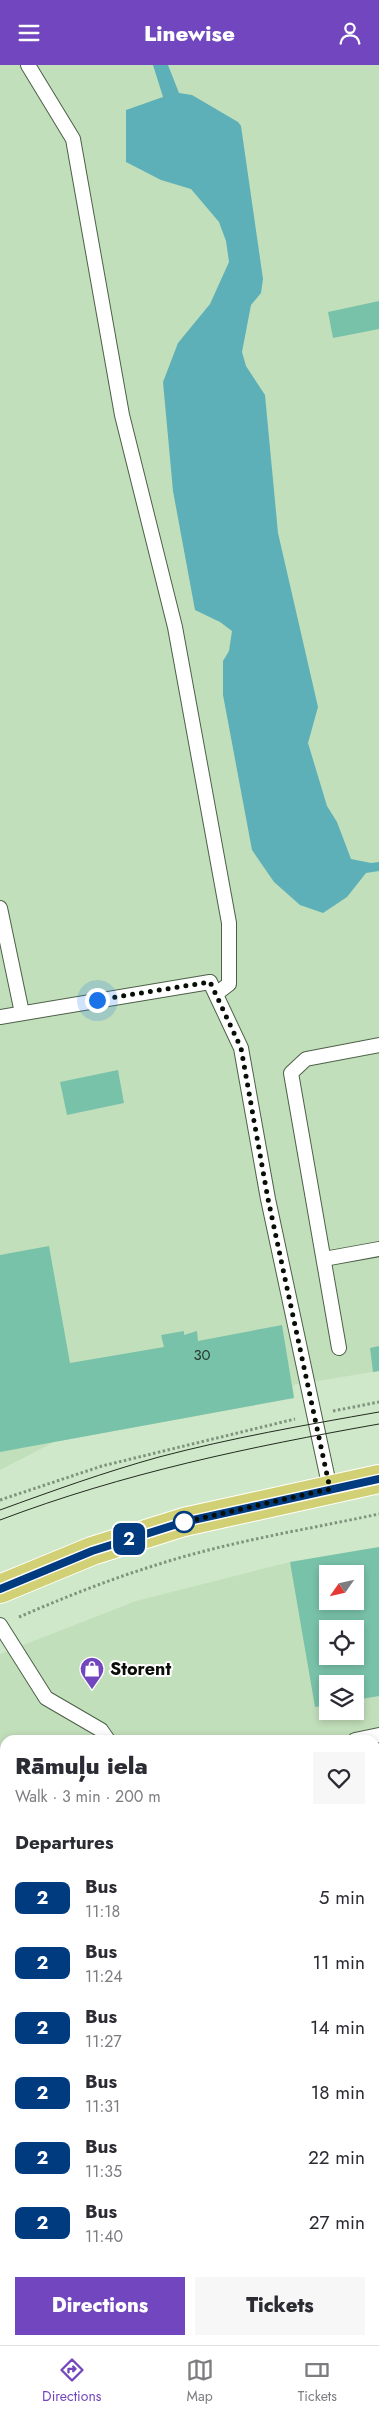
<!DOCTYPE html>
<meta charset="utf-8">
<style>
body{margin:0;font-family:Jost,sans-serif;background:#f7f7f7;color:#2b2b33;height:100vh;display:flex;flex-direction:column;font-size:19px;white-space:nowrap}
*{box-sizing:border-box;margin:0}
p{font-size:16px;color:#7c7c81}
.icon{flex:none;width:28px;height:28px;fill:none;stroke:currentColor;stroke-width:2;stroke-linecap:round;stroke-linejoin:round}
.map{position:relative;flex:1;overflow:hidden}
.drawer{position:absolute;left:0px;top:1670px;width:380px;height:610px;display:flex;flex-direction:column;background:#fff;border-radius:15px 15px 0 0;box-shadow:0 2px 8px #0003}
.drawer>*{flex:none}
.badge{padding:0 10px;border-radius:8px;font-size:18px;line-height:32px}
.needle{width:32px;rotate:236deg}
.buttons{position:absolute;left:319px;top:1500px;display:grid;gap:10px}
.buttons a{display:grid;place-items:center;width:45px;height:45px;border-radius:0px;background:#fff;box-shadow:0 2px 8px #0003;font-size:25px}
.you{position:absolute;width:25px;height:25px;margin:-12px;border:4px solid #fff;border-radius:50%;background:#1a73e8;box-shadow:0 0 0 8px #1a73e833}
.map>.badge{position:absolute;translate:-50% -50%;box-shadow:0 0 0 2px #fff}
h2{padding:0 15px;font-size:19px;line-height:45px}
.round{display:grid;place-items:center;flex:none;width:52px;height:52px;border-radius:0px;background:#f7f7f7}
.overview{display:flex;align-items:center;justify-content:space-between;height:85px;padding:0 15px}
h1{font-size:24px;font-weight:800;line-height:38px}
.action{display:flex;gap:10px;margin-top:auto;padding:10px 15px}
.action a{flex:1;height:58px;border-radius:0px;background:#7246be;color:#fff;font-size:20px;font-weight:800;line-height:58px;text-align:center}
.action a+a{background:#f7f7f7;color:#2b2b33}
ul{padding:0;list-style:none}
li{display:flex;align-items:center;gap:15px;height:65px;padding:0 15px}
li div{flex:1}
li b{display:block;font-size:19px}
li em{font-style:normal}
li .badge{min-width:55px;font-weight:700;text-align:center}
header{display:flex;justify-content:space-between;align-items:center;height:65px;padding:0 15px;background:#7246be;color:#fff;font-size:22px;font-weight:800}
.menu{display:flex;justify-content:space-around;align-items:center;height:70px;border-top:1px solid #e1e1e2;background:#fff;font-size:14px;color:#7c7c81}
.menu a{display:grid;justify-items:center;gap:2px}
.menu .selected{color:#7246be}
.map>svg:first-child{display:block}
</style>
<header><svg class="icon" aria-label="menu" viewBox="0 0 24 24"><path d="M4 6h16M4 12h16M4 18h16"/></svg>Linewise<svg class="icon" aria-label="person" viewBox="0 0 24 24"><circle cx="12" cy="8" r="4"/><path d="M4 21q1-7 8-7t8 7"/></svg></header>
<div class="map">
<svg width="379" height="2280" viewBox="0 0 379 2280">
<rect width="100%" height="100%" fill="#d0e8ca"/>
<g fill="#c2dfbb" fill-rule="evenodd">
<polygon points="0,0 379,0 379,1306 293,1320 294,1333 54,1377 0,1405"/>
<path d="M379,1482V1802H375V1675H5V1918L1,1923L5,1932V2275H375V1994L379,1992V2280H0V1589L136,1536L290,1497ZM328,1509H355V1536H328ZM328,1564H355V1591H328ZM328,1619H355V1646H328Z"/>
</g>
<g fill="#5db0b7">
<polygon points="153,0 168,0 179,28 192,30 238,57 241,61 263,214 261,228 251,240 242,287 246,301 265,330 278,468 318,642 308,678 327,741 337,757 351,794 371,798 379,797 379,806 366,808 347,832 323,848 300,840 274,817 252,785 223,630 223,596 229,586 232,566 220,557 195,545 173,426 163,317 178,278 210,239 229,197 226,176 219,157 191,124 161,115 126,97 126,45 163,32"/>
<polygon points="375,1830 379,1830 379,1893 375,1894"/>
</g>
<g fill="#79c2aa" fill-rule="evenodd">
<polygon points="379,236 379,264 333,273 328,247"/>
<polygon points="118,1005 124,1038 67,1050 60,1017"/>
<polygon points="49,1181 70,1298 164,1282 161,1270 184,1266 184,1270 197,1266 198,1276 282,1260 294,1333 0,1387 0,1190"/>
<polygon points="379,1281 379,1306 373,1307 370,1283"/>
<path d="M379,1482V1631L355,1635V1619H328V1640L315,1642L290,1497ZM328,1509H355V1536H328ZM328,1564H355V1591H328Z"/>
<rect x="375" y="1700" width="4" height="77"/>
<polygon points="5,2019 5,2118 0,2106 0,2021"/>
</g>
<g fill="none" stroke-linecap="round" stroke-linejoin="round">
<defs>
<g id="lane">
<polyline points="28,0 73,74 122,350 175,562 229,858 229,919 216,929"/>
<polyline points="0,843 22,948"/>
<polyline points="0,952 210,917 241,983 268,1134 330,1424"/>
<polyline points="324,1194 379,1184"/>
<polyline points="339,1283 291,1008 306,994 379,980"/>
<polyline points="0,1560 46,1633 101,1665 108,1675"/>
<polyline points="355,1675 379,1670"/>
<polyline points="0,2152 5,2165"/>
<polyline points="375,2261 379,2272"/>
<polyline points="44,2280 56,2275"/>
</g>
<polyline id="primary" points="0,1524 92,1486 184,1457 379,1414"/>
</defs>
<use href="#lane" stroke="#4c6047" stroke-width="16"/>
<use href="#primary" stroke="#fff" stroke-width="30"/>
<g stroke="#81937d" stroke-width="3" stroke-dasharray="2.5 2.5" stroke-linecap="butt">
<polyline points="333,1346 379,1337"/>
<polyline points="0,1435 102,1401 295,1354"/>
<path d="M19,1552C63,1533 108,1515 153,1501C226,1477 304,1465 379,1449"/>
</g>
<use href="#lane" stroke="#fff" stroke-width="14"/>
<use href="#primary" stroke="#d2d074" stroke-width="28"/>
<g stroke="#222b1f" stroke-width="1">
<path d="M0,1445C52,1426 105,1407 159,1392C231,1373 305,1360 379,1347"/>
<path d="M0,1455C124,1408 249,1382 379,1359"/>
</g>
</g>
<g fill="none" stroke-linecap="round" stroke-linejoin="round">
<defs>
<polyline id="line" points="0,1524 92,1486 184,1457 379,1414"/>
</defs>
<use href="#line" stroke="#fff" stroke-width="11"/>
<use href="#line" stroke="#003b80" stroke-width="8"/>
<polyline stroke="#070e05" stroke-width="5" stroke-dasharray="0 9" points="97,935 210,917 241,983 268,1134 330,1424 184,1457"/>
</g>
<defs>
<symbol id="shop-pin" viewBox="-11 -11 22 30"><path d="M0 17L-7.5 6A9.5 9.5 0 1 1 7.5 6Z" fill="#7246be" stroke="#fff"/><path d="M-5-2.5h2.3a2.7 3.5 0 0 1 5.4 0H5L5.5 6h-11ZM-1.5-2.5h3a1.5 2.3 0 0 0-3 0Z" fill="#fff"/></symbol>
</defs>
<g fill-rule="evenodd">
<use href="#shop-pin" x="78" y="1590" width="28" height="38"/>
</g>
<circle fill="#fff" stroke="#003b80" stroke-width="2.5" cx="184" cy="1457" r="10"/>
<g text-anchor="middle" stroke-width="4" stroke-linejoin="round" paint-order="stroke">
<g font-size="15" fill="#243b2e">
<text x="202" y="1295">30</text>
</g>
<g font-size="18" font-weight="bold" fill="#070e05" stroke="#fff" text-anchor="start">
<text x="110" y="1610">Storent</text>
</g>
</g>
</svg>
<div class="buttons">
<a><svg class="needle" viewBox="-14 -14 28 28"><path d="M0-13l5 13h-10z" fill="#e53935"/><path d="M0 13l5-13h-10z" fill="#7c7c81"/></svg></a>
<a><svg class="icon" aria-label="locate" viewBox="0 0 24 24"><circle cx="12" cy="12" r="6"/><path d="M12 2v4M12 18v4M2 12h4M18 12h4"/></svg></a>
<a><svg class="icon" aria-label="layers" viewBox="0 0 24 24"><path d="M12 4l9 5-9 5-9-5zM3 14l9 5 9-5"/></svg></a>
</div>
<div class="you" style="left:97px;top:935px"></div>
<b class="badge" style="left:129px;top:1474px;background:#003b80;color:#fff">2</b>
<section class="drawer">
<div class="overview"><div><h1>Rāmuļu iela</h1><p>Walk · 3 min · 200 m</p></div><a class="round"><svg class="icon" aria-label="heart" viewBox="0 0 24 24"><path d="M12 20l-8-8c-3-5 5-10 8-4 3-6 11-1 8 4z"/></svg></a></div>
<h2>Departures</h2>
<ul>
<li><span class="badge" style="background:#003b80;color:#fff">2</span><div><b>Bus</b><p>11:18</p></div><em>5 min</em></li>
<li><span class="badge" style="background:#003b80;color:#fff">2</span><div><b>Bus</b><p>11:24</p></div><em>11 min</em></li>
<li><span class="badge" style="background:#003b80;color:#fff">2</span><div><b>Bus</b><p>11:27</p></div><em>14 min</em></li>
<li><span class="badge" style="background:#003b80;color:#fff">2</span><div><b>Bus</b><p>11:31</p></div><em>18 min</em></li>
<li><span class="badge" style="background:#003b80;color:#fff">2</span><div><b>Bus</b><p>11:35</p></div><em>22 min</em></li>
<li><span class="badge" style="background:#003b80;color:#fff">2</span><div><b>Bus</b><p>11:40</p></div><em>27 min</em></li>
</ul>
<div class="action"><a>Directions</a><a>Tickets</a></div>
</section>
</div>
<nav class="menu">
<a class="selected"><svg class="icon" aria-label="directions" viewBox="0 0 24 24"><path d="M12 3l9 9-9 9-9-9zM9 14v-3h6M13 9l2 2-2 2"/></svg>Directions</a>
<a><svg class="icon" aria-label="map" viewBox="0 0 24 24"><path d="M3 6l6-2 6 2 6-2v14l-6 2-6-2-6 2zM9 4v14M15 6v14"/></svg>Map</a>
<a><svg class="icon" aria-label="tickets" viewBox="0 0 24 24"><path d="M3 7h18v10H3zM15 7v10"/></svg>Tickets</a>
</nav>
